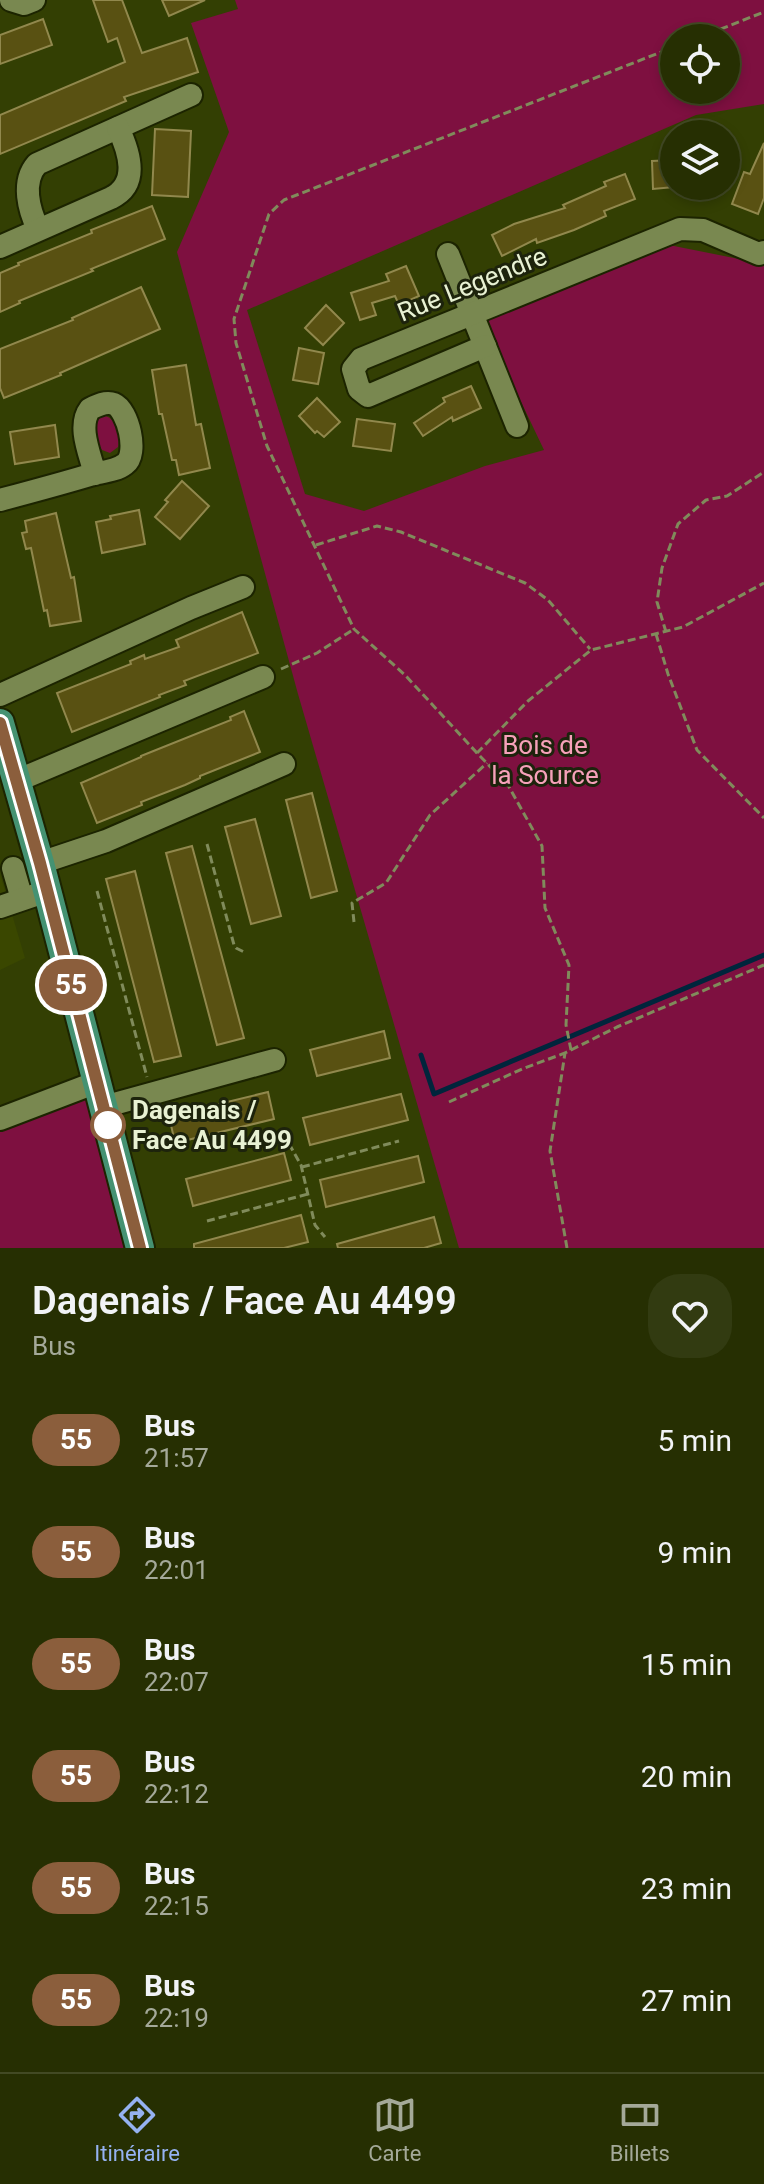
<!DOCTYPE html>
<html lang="fr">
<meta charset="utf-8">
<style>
body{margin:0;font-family:Roboto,sans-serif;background:#323b11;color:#f1f3f6;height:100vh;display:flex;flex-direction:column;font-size:30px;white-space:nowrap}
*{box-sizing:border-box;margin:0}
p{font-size:26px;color:#a4a999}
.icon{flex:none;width:44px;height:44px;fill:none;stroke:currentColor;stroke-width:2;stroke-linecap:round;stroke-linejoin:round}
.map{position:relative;height:1248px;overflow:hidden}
.drawer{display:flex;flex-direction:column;background:#262f02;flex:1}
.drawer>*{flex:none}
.badge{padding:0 16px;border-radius:26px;font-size:28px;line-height:52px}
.tools{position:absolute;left:660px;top:24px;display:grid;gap:16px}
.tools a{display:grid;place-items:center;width:80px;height:80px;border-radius:50%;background:#262f02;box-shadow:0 4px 12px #0003,0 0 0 2px #424a24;font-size:40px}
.map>.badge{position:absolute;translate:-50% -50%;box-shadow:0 0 0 4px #fff}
.round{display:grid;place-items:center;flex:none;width:84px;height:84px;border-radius:32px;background:#323b11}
.summary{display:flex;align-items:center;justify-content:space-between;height:136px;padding:0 32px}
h1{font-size:38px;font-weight:600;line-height:60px}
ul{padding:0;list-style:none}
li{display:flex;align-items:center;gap:24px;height:112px;padding:0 32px}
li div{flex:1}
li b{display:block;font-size:30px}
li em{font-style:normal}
li .badge{min-width:88px;font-weight:700;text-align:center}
.menu{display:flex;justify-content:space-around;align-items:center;height:112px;border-top:2px solid #424a24;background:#262f02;font-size:22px;color:#a4a999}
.menu a{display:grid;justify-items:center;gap:4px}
.menu .on{color:#95b2f1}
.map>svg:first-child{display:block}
</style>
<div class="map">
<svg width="764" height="1248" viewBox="0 0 764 1248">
<rect width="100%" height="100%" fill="#333f03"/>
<polygon fill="#3a4700" points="0,874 25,958 0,970"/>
<g fill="#7e1040" fill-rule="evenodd">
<path d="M235,0H764V104L696,115L247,310L305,494L364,511L485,466L544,450L493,343L482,313L649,241L764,264V1248H459L298,694L177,252L229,132L191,23L238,9ZM674,38H726V90H674Z"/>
<path d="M102,415C116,417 121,434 118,447L110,453L102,450C96,441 93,429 97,419Z"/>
<polygon points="85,1096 124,1248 0,1248 0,1125"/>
</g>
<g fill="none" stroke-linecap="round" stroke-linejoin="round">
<polyline stroke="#00253c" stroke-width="5" points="421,1055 434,1094 764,955"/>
</g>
<g fill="#595112" stroke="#91884d" stroke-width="2">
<polygon points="93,0 122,0 142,53 187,38 198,72 124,97 126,101 0,154 0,115 125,62 117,38 108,42"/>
<polygon points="162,0 205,0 169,16"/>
<polygon points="43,19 52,45 0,64 0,35"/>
<polygon points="155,129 191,131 188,197 152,195"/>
<polygon points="764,143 764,198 758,214 732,204 744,172 750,174"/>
<polygon points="674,160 674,187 653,189 652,161"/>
<polygon points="625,174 635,199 604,211 606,216 574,230 537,243 536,239 502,256 492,235 514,224 565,208 563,205 606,186 604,182"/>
<polygon points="152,206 165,239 91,269 93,271 19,301 20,303 0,312 0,273 19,265 18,263 92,233 91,230"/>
<polygon points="406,266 419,296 399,305 395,296 372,303 376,315 360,320 351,293 389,281 386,274"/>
<polygon points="141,287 160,329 60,373 61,375 4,398 0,388 0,349 73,320 72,318"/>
<polygon points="326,305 344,323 323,345 305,328"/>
<polygon points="299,348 324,353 318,384 293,380"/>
<polygon points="186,365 196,425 201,424 210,468 179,475 176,460 172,460 162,414 159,414 152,370"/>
<polygon points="471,386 481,408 453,421 452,417 423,436 414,423 445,402 443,398"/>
<polygon points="317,398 340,422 324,437 317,431 315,433 299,416"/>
<polygon points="357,419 395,424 391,451 353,446"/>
<polygon points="55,425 59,457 15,464 10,432"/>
<polygon points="182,481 209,506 180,539 155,517 168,502 165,500"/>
<polygon points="139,510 145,544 102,553 96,522 111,519 110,516"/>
<polygon points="56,513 71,578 74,577 81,621 50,626 47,610 44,611 31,548 26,549 22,533 27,532 25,521"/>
<polygon points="242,612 258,653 184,681 186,685 159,695 160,697 72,732 57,693 131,664 130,661 144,655 145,659 179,647 176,640"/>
<polygon points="244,711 260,752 200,776 200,778 185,785 141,802 142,805 97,823 81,783 141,757 141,756 231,720 230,717"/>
<polygon points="312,793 337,891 311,898 286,800"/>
<polygon points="255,819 281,916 251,924 225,827"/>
<polygon points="192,846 244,1038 217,1045 166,853"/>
<polygon points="135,871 181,1056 154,1062 106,879"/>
<polygon points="384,1031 390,1058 317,1076 310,1050"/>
<polygon points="268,1092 274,1119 175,1143 169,1116"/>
<polygon points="401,1094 408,1120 310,1145 303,1118"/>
<polygon points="284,1153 291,1180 193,1206 186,1179"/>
<polygon points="418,1156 424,1182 326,1207 320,1180"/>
<polygon points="301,1215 308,1242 284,1248 194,1248 194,1244"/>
<polygon points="434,1217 441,1243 424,1248 338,1248 337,1244"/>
</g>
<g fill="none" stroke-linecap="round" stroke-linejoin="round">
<defs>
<g id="minor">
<polyline points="11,0 24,4 34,0"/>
<path d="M38,229C29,210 21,182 37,164L191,95"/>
<path d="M0,247L111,198C140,184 129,151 118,128"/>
<polyline points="448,254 517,426"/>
<polyline points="485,346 368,396 359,389 353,369 361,359 680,229 703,230 759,254 764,252"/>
<path d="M0,500C30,492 60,484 90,475C101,472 116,471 125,464C139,454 128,410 114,404C106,401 98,405 90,409C77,426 90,454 95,474"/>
<polyline points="0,695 191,608 243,587"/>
<polyline points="16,781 263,677"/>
<polyline points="40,863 106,841 284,764"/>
<polyline points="13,868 22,899"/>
<polyline points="0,907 47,891"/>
<polyline points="103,1107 274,1060"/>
<polyline points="0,1119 97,1082"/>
</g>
<polyline id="major" points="0,723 40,863 140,1248"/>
</defs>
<use href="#minor" stroke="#1c2400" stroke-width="26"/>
<use href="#major" stroke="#1c2400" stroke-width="32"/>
<g stroke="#808b5b" stroke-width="3" stroke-dasharray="8 4" stroke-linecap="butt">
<polyline points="698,38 764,12"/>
<polyline points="316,545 377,526 401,532 525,583 548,600 590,649"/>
<polyline points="666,632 657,602 662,568 678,524 706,500 727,496 764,472"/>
<polyline points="656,634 668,674 697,750 764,818"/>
<polyline points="281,669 317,653 354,629"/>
<polyline points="477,753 405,675 354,629 267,446 236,343 234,319 269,214 284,200 674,47"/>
<polyline points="207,844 234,945 236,948 246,953"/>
<polyline points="97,891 147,1077"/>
<polyline points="354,922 352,903 386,883 430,815 487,763"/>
<polyline points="571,1050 617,1027 764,965"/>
<polyline points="449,1102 522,1069 565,1053"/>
<polyline points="283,1133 301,1165 315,1225 325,1237"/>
<polyline points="302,1167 399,1141"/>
<polyline points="207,1221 308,1194"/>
<polyline points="567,1248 550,1151 565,1053 571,1050 566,1025 569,965 545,908 542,846 508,785 477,753 528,701 591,650 683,627 764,583"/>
</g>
<use href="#minor" stroke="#798850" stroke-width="22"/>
<use href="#major" stroke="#459272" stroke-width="28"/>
</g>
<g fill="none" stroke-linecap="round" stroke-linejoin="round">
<defs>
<polyline id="line" points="0,723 40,863 140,1248"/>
</defs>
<use href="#line" stroke="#fff" stroke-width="18"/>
<use href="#line" stroke="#8b5e3c" stroke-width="12"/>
</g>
<circle fill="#fff" stroke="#8b5e3c" stroke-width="4" cx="108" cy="1125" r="16"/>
<g text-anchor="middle" stroke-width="6" stroke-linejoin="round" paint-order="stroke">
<g font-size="26" fill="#e8f1d3" stroke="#1d230c">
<text transform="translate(472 284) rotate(-22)" y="9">Rue Legendre</text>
</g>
<g font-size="26" fill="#f7a1ba" stroke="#1d230c">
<text x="545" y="754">Bois de<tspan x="545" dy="30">la Source</tspan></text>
</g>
<g font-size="26" font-weight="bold" fill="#e8f1d3" stroke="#1d230c" text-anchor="start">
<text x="132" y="1119">Dagenais /<tspan x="132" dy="30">Face Au 4499</tspan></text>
</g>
</g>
</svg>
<div class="tools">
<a><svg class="icon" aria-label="locate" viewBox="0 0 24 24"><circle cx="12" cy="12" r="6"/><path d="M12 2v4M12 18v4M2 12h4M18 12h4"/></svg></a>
<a><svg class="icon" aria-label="layers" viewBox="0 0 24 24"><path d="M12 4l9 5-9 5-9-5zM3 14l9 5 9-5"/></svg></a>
</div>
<b class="badge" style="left:71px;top:985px;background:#8b5e3c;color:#fff">55</b>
</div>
<section class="drawer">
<div class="summary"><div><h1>Dagenais / Face Au 4499</h1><p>Bus</p></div><a class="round"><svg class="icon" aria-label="heart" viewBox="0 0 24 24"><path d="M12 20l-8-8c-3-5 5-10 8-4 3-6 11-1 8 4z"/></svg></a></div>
<ul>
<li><span class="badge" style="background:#8b5e3c;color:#fff">55</span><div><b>Bus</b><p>21:57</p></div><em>5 min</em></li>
<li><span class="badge" style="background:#8b5e3c;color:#fff">55</span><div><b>Bus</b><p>22:01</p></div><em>9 min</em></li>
<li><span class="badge" style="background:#8b5e3c;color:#fff">55</span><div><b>Bus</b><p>22:07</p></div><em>15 min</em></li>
<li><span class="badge" style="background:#8b5e3c;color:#fff">55</span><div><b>Bus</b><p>22:12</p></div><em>20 min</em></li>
<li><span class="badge" style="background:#8b5e3c;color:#fff">55</span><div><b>Bus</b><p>22:15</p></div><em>23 min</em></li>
<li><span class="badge" style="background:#8b5e3c;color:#fff">55</span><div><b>Bus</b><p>22:19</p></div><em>27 min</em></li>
</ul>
</section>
<nav class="menu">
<a class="on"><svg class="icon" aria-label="directions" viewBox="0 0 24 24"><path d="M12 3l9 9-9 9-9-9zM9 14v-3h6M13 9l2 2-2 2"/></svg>Itinéraire</a>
<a><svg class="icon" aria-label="map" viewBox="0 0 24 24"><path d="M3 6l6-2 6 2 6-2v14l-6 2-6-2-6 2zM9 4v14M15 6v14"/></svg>Carte</a>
<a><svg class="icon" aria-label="tickets" viewBox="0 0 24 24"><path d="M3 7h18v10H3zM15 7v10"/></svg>Billets</a>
</nav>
